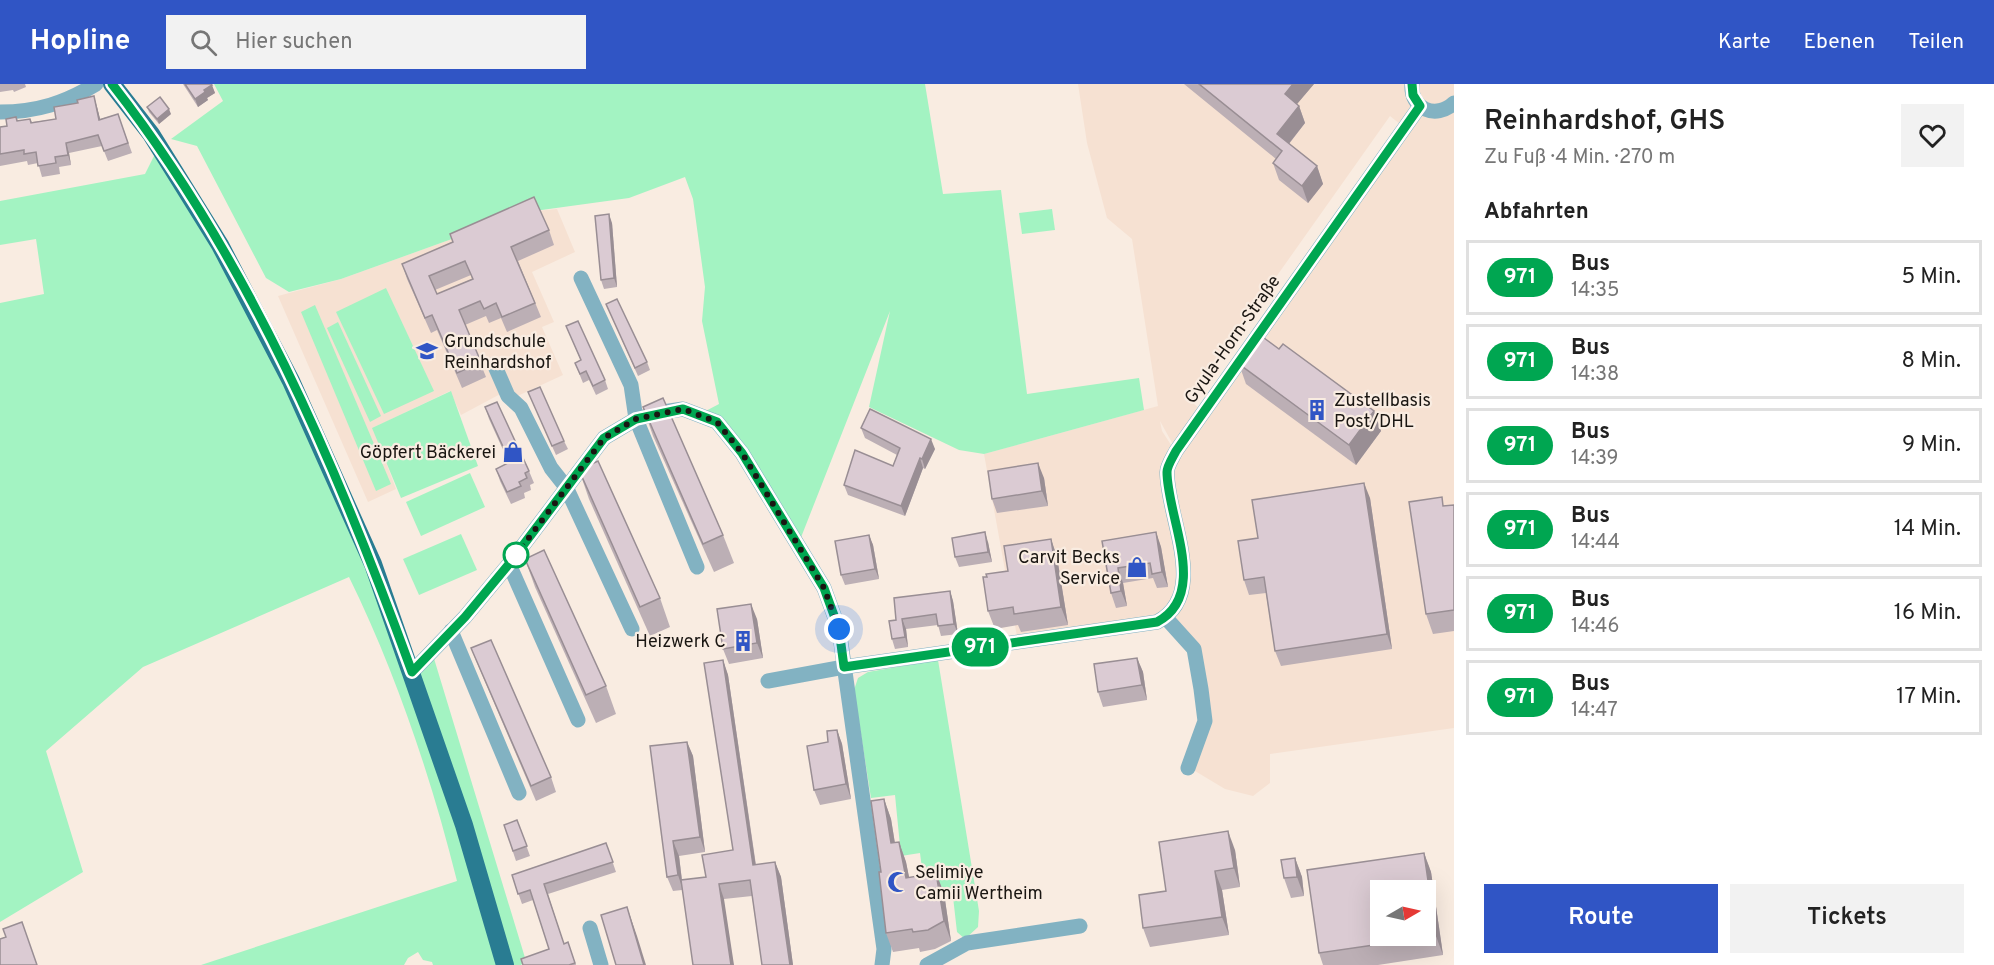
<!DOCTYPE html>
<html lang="de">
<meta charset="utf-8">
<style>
body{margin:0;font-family:Overpass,sans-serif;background:#f2f2f2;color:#222;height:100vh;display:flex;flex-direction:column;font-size:22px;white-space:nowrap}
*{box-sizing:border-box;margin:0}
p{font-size:20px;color:#767676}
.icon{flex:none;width:33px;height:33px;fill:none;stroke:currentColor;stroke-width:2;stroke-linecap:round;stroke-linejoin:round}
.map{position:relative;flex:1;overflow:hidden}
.details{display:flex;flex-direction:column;background:#fff;width:540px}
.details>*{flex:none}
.badge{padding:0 12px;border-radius:20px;font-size:21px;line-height:39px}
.needle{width:39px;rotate:81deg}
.controls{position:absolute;left:1370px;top:796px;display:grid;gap:12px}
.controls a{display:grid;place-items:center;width:66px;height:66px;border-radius:0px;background:#fff;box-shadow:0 6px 24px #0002;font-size:30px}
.you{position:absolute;width:30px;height:30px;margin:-15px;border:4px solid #fff;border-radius:50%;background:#1a73e8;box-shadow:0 0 0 9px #1a73e833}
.map>.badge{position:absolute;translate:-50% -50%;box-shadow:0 0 0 3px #fff}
h2{padding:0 30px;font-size:22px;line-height:54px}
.round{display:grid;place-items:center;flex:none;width:63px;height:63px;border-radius:0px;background:#f2f2f2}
.summary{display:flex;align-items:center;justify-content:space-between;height:102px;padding:0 30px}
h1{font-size:28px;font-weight:600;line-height:45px}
.primary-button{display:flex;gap:12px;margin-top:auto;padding:12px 30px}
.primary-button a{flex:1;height:69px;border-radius:0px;background:#3055c5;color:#fff;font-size:24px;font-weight:600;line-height:69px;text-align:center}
.primary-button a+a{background:#f2f2f2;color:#222}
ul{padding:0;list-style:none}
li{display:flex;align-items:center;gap:18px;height:75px;margin:0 12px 9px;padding:0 18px;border:3px solid #e0e0e0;border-radius:0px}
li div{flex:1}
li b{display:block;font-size:22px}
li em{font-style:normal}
li .badge{min-width:66px;font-weight:700;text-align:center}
header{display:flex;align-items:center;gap:36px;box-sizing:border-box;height:84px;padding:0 30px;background:#3055c5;color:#fff}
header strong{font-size:28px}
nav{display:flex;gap:33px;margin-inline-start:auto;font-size:21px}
.search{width:420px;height:54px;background:#f2f2f2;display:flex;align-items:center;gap:15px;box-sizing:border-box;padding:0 21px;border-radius:0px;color:#767676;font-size:22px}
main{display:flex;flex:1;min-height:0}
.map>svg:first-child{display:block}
</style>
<header>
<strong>Hopline</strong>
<div class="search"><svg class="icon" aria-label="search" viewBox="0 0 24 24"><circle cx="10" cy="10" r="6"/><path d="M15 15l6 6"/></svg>Hier suchen</div>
<nav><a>Karte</a><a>Ebenen</a><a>Teilen</a></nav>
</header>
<main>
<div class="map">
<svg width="1454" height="881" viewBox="0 0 1454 881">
<rect width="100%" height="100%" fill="#f9ece1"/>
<g fill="#f6e1d2" fill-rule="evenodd">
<path d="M1078,0H1454V644L1270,670V699L1253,712L1225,705L1190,684L1207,637L1196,569L1182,548L1167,534L1183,513L1186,489L1167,386L1200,334L1176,366L1160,337L1162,347L1175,367L1166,386L1183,489L1181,513L1174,524L1157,537L1018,558L984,370L1158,322L1132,155L1107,134L1087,59ZM1390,32L1405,44L1204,328L1189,316Z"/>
<polygon points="557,125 575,168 532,188 554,238 542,243 563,291 511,315 506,307 461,331 450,307 373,344 396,405 368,418 278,212 341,195 527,128"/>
</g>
<g fill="#a3f3c2">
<polygon points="214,0 925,0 943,110 1001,106 1027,310 1139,294 1144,326 984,370 959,366 869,323 890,227 798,461 742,369 700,330 719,320 702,237 705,203 693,115 685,93 629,114 527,128 341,195 289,208 266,194 197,62 171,55 223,17"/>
<path d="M159,62L251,221L412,588L432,568L526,877L521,881H433L432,878L423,876L418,868L408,874L404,881H201L457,797C431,693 396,589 349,493L143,583L46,667L83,788L0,838V219L44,210L36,155L0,161V117L145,90Z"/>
<polygon points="1052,125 1055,146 1022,150 1019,129"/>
<polygon points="386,204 434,307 384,330 336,228"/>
<polygon points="315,221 391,400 376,407 301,228"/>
<polygon points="338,238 381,332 370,338 327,244"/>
<polygon points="451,307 478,382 401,414 372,344"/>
<polygon points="470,389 485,423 421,452 406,418"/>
<polygon points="461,450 477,486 419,511 403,475"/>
<polygon points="938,576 979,827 978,843 965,855 957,848 952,804 915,810 923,792 920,769 901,772 895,711 871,714 854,606 858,594 868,588"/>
</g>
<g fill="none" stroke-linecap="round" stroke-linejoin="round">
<g stroke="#82b2c2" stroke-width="15">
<path d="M1412,0C1410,25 1436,36 1454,19"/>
<path d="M0,28C37,28 65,19 96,0"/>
<polyline points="581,194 631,301 636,335 697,483"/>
<polyline points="494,280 508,312 521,324 551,384 566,403 632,545"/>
<polyline points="509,480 578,636"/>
<polyline points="1166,534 1194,565 1201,605 1205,637 1188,684"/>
<polyline points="451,547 519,709"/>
<polyline points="412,588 465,533 509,480 604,354 636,335 663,328 683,325 717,338 742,369 824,504 839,545 884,865 882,881"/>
<path d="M768,597L844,583L1157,538C1210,510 1167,434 1167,388C1167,382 1173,373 1176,367L1420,22"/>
<polyline points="590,844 601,881"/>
<polyline points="927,881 967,859 1080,842"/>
</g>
<polyline stroke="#297c92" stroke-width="18" points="112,0 151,50 220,161 291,297 373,480 464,741 505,881"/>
</g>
<g fill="#bcafb5" fill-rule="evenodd">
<polygon points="0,0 25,0 26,3 14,8 13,6 0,8"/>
<polygon points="183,0 211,0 215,9 207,14 208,16 198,23"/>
<polygon points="1184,0 1314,0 1297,20 1299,22 1305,39 1289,60 1317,82 1323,100 1308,119 1279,96 1273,79 1276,75"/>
<polygon points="97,23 100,35 118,30 132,69 108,77 102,62 69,69 71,81 59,83 60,90 42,93 38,79 28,81 27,77 0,82 0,43 7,42 16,33 18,37 30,35 32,38 56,35"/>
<polygon points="147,23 171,30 159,40 149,28"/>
<polygon points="612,139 617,203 604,205 601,196"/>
<path d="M549,146L554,161L518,177L541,233L507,248L501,234L489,239L486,232L465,241L486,293L462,304L437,246L431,249L407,195L402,180L453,158L450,150ZM471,191L472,195L437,210L435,206Z"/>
<polygon points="606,220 647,278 650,286 638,292"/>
<polygon points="566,242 605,296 608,305 596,311 589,296 583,299 575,279 581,277"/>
<polygon points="1279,265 1374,327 1381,347 1356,381 1246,300 1239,280"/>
<polygon points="528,308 564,357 568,365 556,371"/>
<polygon points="485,323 529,387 534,399 530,401 531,406 524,409 525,414 511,420 500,397 496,385 509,379 489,335"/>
<polygon points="643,323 723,451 734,479 714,488 653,352"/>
<polygon points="861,344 935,365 925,385 923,384 905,432 848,411 844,401 893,382 897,371 865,354"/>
<polygon points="579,386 660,514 670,543 650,552 589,415"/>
<polygon points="1044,394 1048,422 997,429 992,415"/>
<polygon points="1370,414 1392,565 1281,582 1275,567 1266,509 1249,511 1244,496 1258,454"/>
<polygon points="1454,421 1454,547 1433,550 1426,530 1445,422"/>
<polygon points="1156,448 1161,463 1168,503 1157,504 1153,494 1123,499 1127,522 1116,524 1111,509 1102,457"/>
<polygon points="869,451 873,461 879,495 845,501 841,491"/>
<polygon points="1051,455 1057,473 1068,541 1021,548 1018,541 995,545 988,527 1008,487"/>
<polygon points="988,458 992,478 959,483 955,473"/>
<polygon points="525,475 606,602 616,630 596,639 535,503"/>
<polygon points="950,507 953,517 958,550 941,552 938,541 906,545 908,563 895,565 892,555 896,536"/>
<polygon points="757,535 763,574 729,580 723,565"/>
<polygon points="471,564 551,693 556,708 536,717 477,579"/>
<polygon points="1137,574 1143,588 1147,616 1103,623 1098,608"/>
<polygon points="723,576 728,591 756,781 775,778 781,793 793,881 762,881 752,812 724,815 682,806 673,807 667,793 687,658 693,672 705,768 679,772 682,796 706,793 733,766"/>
<polygon points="837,646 842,660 851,715 820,721 814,706 828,658"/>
<polygon points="884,715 891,735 895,759 899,758 906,778 909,793 944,809 951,857 935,865 920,868 919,864 893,868 886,849 881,788"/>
<polygon points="517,736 530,772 516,777 504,741"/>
<polygon points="606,759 616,788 548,810 564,860 568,858 576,881 523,881 549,865 533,816 522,820 512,791"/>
<polygon points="1235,766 1240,803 1222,806 1229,851 1150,863 1143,844 1166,807"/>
<polygon points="1424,769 1431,788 1443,871 1378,881 1323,881 1319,869"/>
<polygon points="1295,774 1302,793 1304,812 1291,814 1284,794"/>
</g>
<g fill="#998e94">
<polygon points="1293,0 1314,0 1291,27 1285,10"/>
<polygon points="212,1 215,9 207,14 208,16 198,23 195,15 204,6"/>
<polygon points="94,12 97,23 103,46 99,36"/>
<polygon points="1299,22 1305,39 1283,67 1277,50"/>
<polygon points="169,25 171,30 159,40 157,35"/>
<polygon points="66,59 69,69 71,81 68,71"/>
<polygon points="1317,82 1323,100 1308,119 1302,102"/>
<polygon points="609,130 612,139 617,203 614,194"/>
<polygon points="1374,327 1381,347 1356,381 1349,361"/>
<polygon points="931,355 935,365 925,385 922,375"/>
<polygon points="920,374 923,384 905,432 901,422"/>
<polygon points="1038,379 1044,394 1048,422 1042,407"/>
<polygon points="1364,399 1370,414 1392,565 1387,550"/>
<polygon points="985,448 988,458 992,478 988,468"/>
<polygon points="1156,448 1161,463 1168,503 1162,488"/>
<polygon points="869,451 873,461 879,495 875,485"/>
<polygon points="1051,455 1057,473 1068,541 1061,523"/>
<polygon points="1118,484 1123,499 1127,522 1121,507"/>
<polygon points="950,507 953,517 958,550 954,540"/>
<polygon points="751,520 757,535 763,574 757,559"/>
<polygon points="902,535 906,545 908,563 905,553"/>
<polygon points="1137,574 1143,588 1147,616 1142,601"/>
<polygon points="723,576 728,591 758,797 753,781"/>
<polygon points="837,646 842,660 851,715 846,700"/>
<polygon points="687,658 693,672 705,768 700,753"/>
<polygon points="884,715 891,735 898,779 891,759"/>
<polygon points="1228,747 1235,766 1240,803 1234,784"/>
<polygon points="673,757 679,772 683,806 678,791"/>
<polygon points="899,758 906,778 913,813 906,794"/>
<polygon points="1424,769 1431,788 1443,871 1436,852"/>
<polygon points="1295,774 1302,793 1304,812 1297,793"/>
<polygon points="775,778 781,793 793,881 790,881"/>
<polygon points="1215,787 1222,806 1229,851 1222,833"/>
<polygon points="936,789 944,809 951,857 944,837"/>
<polygon points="719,800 724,815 734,881 731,881"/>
<polygon points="627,823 637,852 646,881 644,881"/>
</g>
<g fill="#dbcbd3" stroke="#998e94" stroke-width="1.5" fill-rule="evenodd">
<polygon points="185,0 211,0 212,1 204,6 205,8 195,15"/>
<polygon points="1199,0 1293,0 1285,10 1299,22 1277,50 1317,82 1302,102 1273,79 1282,67"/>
<polygon points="94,12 99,36 118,30 128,59 104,67 98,51 66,59 68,71 55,73 56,79 38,82 36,68 24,70 24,66 0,70 0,43 7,42 6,35 16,33 17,37 30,35 31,39 56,35 54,23 78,19 77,16"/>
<polygon points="160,13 169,25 157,35 147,23"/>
<path d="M534,113L549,146L511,163L535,219L502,233L496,219L484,225L480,217L459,226L481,278L457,289L432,231L425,234L402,180L453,158L450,150ZM465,177L473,195L437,210L429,192Z"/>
<polygon points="609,130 614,194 601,196 595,132"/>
<polygon points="617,215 647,278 635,284 606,220"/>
<polygon points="578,237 605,296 593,302 586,287 580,290 575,279 581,276 566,242"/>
<polygon points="1260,251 1279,265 1283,260 1374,327 1349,361 1239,280"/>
<polygon points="540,303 564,357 552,362 528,308"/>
<polygon points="663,314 723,451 703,460 643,323"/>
<polygon points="497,318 529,387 525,389 527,394 519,398 521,402 507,408 496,385 510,378 485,323"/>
<polygon points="870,325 931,355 922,375 920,374 901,422 844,401 855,366 893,382 900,364 861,344"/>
<polygon points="598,377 660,514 640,523 579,386"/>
<polygon points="1038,379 1042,407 992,415 988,387"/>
<polygon points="1364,399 1387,550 1275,567 1264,493 1244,496 1238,457 1258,454 1252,416"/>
<polygon points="1442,413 1443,422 1454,421 1454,526 1426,530 1409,418"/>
<polygon points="985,448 988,468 955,473 952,454"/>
<polygon points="1156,448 1162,488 1152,490 1150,479 1118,484 1121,507 1111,509 1102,457"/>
<polygon points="869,451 875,485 841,491 835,457"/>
<polygon points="1051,455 1061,523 1014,530 1013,523 988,527 983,493 987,493 986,490 1008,487 1004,462"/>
<polygon points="544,466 606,602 586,611 525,475"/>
<polygon points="950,507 954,540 938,542 936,530 902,535 905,553 892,555 889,537 896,536 894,514"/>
<polygon points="751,520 757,559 723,565 717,525"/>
<polygon points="491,556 551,693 531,702 471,564"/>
<polygon points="1137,574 1142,601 1098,608 1094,580"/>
<polygon points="723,576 753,781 775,778 790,881 762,881 750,796 719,800 731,881 693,881 681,796 706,793 702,771 733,766 704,579"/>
<polygon points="837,646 846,700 814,706 807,662 828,658 827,647"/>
<polygon points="687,658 700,753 673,757 678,791 667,793 650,662"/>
<polygon points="884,715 891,759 899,758 906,794 936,789 944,837 928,846 913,848 912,845 886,849 879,788 881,788 871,717"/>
<polygon points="517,736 527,762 513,767 504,741"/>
<polygon points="1228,747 1234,784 1215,787 1222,833 1143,844 1139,811 1166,807 1159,758"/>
<polygon points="606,759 613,778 544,800 564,860 568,858 575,879 569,881 523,881 521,875 549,865 530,806 518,810 512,791"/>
<path d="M1424,769L1436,852L1319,869L1307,786ZM1380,807H1425V852H1380Z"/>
<polygon points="1295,774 1297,793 1284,794 1281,776"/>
<polygon points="627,823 644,881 616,881 601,831"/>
<polygon points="22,838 37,881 0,881 0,855 6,853 3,845"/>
</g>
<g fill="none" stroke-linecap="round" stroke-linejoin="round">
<defs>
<path id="line" d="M112,0C247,172 338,384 412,588L465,533L509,480L604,354L636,335L683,325L717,338L742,369L824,504L839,545L844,583L1157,538C1210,510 1167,433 1167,388C1167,382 1173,373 1176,367L1420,22L1413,11L1412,0"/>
</defs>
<use href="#line" stroke="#fff" stroke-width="14"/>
<use href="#line" stroke="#00a651" stroke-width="9"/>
<polyline stroke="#1a1612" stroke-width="6" stroke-dasharray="0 10.8" points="516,471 604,354 636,335 683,325 717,338 742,369 824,504 839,545"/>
</g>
<defs>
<symbol id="school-bare" viewBox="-9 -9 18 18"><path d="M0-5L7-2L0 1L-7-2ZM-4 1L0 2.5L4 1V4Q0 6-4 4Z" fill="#3055c5" stroke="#f9ece1" stroke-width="2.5" paint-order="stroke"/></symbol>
<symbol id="building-bare" viewBox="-9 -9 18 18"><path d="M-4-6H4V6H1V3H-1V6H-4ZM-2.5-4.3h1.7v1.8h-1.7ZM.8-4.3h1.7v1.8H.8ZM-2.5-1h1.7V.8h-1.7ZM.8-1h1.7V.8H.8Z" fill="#3055c5" stroke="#f9ece1" stroke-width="2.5" paint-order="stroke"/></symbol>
<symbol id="shop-bare" viewBox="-9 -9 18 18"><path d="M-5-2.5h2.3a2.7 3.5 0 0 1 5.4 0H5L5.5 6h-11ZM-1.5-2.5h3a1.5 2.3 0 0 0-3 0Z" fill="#3055c5" stroke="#f9ece1" stroke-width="2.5" paint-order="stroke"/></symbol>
<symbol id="mosque-bare" viewBox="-9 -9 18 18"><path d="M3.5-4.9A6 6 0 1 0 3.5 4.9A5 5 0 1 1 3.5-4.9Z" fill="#3055c5" stroke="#f9ece1" stroke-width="2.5" paint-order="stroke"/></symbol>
</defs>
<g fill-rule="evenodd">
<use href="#school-bare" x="412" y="252" width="30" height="30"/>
<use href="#building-bare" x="1302" y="311" width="30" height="30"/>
<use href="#shop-bare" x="498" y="353" width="30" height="30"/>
<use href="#shop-bare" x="1122" y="468" width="30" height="30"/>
<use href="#building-bare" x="728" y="542" width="30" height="30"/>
<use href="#mosque-bare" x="883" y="783" width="30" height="30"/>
</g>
<circle fill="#fff" stroke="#00a651" stroke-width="3" cx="516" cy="471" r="12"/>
<g text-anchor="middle" stroke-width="4.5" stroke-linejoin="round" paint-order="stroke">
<g font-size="18" fill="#1a1612" stroke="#f9ece1">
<text transform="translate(1232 255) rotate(-55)" y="6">Gyula-Horn-Straße</text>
</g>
<g font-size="18" fill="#1a1612" stroke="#f9ece1" text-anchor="start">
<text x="444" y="263">Grundschule<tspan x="444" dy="21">Reinhardshof</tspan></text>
<text x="1334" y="322">Zustellbasis<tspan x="1334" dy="21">Post/DHL</tspan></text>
<text x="496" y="374" text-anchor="end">Göpfert Bäckerei</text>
<text x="1120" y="479" text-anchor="end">Carvit Becks<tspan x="1120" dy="21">Service</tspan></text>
<text x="726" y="563" text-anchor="end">Heizwerk C</text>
<text x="915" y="794">Selimiye<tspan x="915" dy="21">Camii Wertheim</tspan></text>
</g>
</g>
</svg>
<div class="controls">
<a><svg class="needle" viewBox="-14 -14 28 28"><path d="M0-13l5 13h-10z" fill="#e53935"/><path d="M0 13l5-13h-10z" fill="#767676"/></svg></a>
</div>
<div class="you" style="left:839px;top:545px"></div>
<b class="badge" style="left:980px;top:563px;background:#00a651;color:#fff">971</b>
</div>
<section class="details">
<div class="summary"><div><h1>Reinhardshof, GHS</h1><p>Zu Fuß · 4 Min. · 270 m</p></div><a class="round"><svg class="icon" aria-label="heart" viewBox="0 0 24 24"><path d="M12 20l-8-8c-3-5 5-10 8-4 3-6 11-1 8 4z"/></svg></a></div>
<h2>Abfahrten</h2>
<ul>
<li><span class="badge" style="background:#00a651;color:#fff">971</span><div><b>Bus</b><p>14:35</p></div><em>5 Min.</em></li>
<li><span class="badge" style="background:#00a651;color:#fff">971</span><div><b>Bus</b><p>14:38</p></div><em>8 Min.</em></li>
<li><span class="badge" style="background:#00a651;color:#fff">971</span><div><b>Bus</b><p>14:39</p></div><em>9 Min.</em></li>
<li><span class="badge" style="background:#00a651;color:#fff">971</span><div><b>Bus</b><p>14:44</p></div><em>14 Min.</em></li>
<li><span class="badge" style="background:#00a651;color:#fff">971</span><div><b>Bus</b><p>14:46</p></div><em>16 Min.</em></li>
<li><span class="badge" style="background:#00a651;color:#fff">971</span><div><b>Bus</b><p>14:47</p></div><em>17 Min.</em></li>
</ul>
<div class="primary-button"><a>Route</a><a>Tickets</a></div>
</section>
</main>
